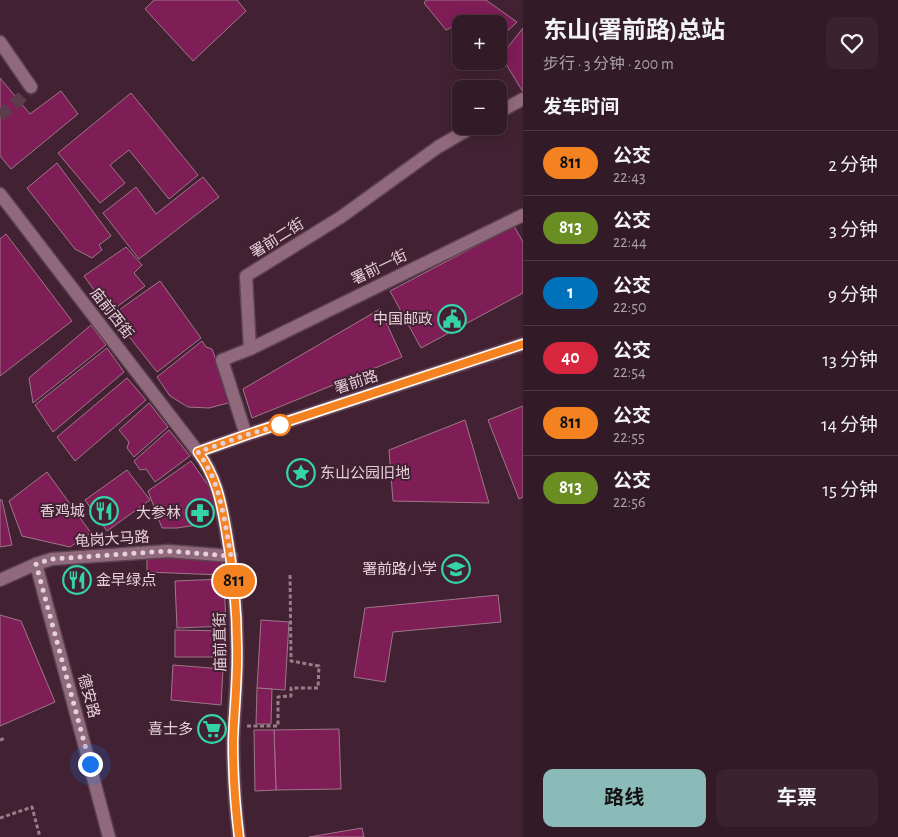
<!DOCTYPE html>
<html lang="zh">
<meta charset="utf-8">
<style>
body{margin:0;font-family:"Alegreya Sans","Noto Sans SC",sans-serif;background:#3a232e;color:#f1f3f6;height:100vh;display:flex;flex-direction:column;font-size:19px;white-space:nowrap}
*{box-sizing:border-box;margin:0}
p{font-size:16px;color:#a8a1a7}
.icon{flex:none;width:28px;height:28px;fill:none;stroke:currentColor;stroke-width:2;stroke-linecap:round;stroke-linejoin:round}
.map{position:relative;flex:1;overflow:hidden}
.side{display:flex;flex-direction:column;background:#321a26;width:375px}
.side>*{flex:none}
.badge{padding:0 10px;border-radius:16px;font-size:18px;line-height:32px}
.buttons{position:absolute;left:452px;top:15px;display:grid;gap:10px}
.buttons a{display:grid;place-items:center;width:55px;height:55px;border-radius:10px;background:#321a26;box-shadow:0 2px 12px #0003,0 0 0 1px #4d3843;font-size:25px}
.you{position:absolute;width:25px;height:25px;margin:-12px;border:4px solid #fff;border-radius:50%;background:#1a73e8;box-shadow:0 0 0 8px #1a73e833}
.map>.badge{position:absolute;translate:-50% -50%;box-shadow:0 0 0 2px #fff}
h2{padding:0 20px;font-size:19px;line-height:45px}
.round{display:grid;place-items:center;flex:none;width:52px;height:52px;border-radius:10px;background:#3a232e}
.head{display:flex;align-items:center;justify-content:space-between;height:85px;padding:0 20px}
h1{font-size:24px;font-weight:700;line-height:38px}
.cta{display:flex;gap:10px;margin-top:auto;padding:10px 20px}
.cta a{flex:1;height:58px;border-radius:10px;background:#8bbbb9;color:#111;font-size:20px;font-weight:700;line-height:58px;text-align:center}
.cta a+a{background:#3a232e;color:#f1f3f6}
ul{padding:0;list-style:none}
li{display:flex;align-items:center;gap:15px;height:65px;padding:0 20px;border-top:1px solid #4d3843}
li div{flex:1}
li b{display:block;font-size:19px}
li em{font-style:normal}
li .badge{min-width:55px;font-weight:700;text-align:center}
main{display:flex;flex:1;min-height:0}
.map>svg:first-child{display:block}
</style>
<main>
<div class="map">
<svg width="523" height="837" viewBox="0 0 523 837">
<rect width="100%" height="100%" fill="#422232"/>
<g fill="#7f1d57" stroke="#9e7789">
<polygon points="154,0 237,0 246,11 193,61 145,9"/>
<polygon points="426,0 486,0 517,22 499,39 499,24 483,24 477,15 446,30 424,3"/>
<polygon points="523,28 523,92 501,56"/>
<polygon points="0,78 30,114 61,91 78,114 11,169 0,156"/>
<polygon points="131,93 198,175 169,199 129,150 110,165 125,183 100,203 58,153"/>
<polygon points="57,163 111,236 99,245 102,250 92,258 75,249 27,188"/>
<polygon points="203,177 219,197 139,259 103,213 136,187 156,214"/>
<polygon points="514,226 523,242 523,293 421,348 390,291"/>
<polygon points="6,234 72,321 0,376 0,239"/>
<polygon points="126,247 142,265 134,273 145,286 110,312 84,276"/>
<polygon points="160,281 201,338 157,372 112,315"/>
<polygon points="380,309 402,357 252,418 243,389"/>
<polygon points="91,325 106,345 33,403 29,378"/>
<polygon points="202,341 206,347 212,349 232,402 209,408 188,407 170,396 157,377"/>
<polygon points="107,348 124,372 53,432 35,405"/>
<polygon points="127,378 146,400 75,461 57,437"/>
<polygon points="149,403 168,427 134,457 127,448 129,442 119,430"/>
<polygon points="523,406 523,497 519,499 488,420"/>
<polygon points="465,420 489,503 393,501 389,450"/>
<polygon points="169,430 190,456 155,482 146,469 140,470 134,461"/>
<polygon points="191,461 210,488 215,503 211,517 197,525 177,528 162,528 148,491"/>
<polygon points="127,470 150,500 107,531 85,500"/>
<polygon points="47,472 91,533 70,547 22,536 9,501"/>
<polygon points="0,500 2,500 12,545 0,547"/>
<polygon points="147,556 223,559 222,575 147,572"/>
<polygon points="224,579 226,626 177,628 175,581"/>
<polygon points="498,595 501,622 393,632 385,682 354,677 365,608"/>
<polygon points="0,615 21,621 55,702 0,726"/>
<polygon points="261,620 289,622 285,690 257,688"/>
<polygon points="175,630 225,631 225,657 175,657"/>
<polygon points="173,665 223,669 221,705 171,700"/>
<polygon points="257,688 272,689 271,724 256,724"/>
<polygon points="339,729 341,789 276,790 274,730"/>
<polygon points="254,730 274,730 276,790 255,791"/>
<polygon points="362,828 364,837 309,837"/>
</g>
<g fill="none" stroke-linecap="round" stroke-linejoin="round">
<polyline stroke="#5b3c4b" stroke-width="12" stroke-dasharray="12 6" stroke-linecap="butt" points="0,116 19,100 31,87"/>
<defs>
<g id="minor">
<polyline points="0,42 31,87"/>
<polyline points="499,112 523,99"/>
<path d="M0,194L198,452C216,475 221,502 226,530C233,569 237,608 237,647C238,679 234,710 233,742C233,774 235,805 239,837"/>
<polyline points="250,349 523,215"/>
<polyline points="246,435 222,360 250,349 246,276 341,217 438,147 474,126"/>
<polyline points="198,452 246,435 523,344"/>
<polyline points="36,564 109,837"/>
<polyline points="0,580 36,564 52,559 168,551 231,556"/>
</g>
</defs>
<use href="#minor" stroke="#5c4150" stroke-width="15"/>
<g stroke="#987d8a" stroke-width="3" stroke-dasharray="4 2.5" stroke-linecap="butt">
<polyline points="247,726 278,726 278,697 291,696 291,688 318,688 319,666 291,661 290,573"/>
<polyline points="0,740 5,738"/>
<polyline points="0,818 32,807 40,837"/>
</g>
<use href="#minor" stroke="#906a7c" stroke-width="12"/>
</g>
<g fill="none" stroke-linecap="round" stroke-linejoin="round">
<defs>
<path id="line" d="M239,837C235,805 233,774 233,742C234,710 238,679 237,647C237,608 233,569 226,530C221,501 216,476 198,452L246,435L523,344"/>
</defs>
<use href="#line" stroke="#fff" stroke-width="11"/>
<use href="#line" stroke="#f58220" stroke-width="8"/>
<path stroke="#e6d0da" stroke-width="5" stroke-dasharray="0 9" d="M90,764L36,564L52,559L168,551L231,556C224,520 221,482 198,452L246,435L280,425"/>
</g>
<defs>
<symbol id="civic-ring" viewBox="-11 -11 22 22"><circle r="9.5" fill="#422232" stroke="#34d4a8" stroke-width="1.5"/><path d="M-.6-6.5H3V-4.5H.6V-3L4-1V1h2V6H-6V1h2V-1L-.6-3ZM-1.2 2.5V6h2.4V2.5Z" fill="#34d4a8"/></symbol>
<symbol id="sight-ring" viewBox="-11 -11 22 22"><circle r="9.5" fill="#422232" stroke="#34d4a8" stroke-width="1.5"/><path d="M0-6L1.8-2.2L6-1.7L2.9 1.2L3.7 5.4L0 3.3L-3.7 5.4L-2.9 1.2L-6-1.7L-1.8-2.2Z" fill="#34d4a8"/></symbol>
<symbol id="restaurant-ring" viewBox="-11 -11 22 22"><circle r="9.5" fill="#422232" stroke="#34d4a8" stroke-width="1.5"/><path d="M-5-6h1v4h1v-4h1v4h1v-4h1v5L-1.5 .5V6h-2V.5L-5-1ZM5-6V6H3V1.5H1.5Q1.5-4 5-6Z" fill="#34d4a8"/></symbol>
<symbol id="pharmacy-ring" viewBox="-11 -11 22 22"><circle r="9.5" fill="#422232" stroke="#34d4a8" stroke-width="1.5"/><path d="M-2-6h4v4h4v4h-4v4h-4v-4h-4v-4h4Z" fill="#34d4a8"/></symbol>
<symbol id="school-ring" viewBox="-11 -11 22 22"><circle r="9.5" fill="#422232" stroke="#34d4a8" stroke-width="1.5"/><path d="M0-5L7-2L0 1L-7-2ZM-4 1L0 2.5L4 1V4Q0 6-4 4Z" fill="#34d4a8"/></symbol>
<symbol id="supermarket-ring" viewBox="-11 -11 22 22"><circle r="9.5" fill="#422232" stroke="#34d4a8" stroke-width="1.5"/><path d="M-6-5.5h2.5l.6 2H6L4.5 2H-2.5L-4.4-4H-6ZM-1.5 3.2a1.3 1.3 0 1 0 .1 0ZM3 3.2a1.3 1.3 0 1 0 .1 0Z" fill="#34d4a8"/></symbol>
</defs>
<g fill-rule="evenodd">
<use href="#civic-ring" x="436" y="303" width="32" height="32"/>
<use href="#sight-ring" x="285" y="457" width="32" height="32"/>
<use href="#restaurant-ring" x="88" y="495" width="32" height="32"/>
<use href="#pharmacy-ring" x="184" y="497" width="32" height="32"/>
<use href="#school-ring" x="440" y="553" width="32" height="32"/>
<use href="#restaurant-ring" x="61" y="564" width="32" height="32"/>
<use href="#supermarket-ring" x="196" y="713" width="32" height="32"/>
</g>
<circle fill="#fff" stroke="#f58220" stroke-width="2.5" cx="280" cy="425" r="10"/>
<g text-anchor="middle" stroke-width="4" stroke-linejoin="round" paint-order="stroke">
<g font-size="15" fill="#e6d0da" stroke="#422232">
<text transform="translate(277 238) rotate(-32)" y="5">署前二街</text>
<text transform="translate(379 267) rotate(-26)" y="5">署前一街</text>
<text transform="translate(112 313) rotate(52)" y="5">庙前西街</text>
<text transform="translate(356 382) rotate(-18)" y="5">署前路</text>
<text transform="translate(112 539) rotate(-4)" y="5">龟岗大马路</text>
<text transform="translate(220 642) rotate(-91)" y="5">庙前直街</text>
<text transform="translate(89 696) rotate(75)" y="5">德安路</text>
</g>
<g font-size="15" fill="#e6d0da" stroke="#422232" text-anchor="end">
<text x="433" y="324">中国邮政</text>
<text x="320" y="478" text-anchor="start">东山公园旧地</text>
<text x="85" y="516">香鸡城</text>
<text x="181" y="518">大参林</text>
<text x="437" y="574">署前路小学</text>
<text x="96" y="585" text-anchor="start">金早绿点</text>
<text x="193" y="734">喜士多</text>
</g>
</g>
</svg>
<div class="buttons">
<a>+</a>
<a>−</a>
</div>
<div class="you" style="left:90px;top:764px"></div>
<b class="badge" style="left:234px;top:581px;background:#f58220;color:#111">811</b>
</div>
<section class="side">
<div class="head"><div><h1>东山(署前路)总站</h1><p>步行 · 3 分钟 · 200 m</p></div><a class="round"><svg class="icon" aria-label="heart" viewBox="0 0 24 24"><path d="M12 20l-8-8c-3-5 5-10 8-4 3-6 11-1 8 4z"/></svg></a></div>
<h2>发车时间</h2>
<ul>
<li><span class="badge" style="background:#f58220;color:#111">811</span><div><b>公交</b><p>22:43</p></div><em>2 分钟</em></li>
<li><span class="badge" style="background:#6b8e23;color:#fff">813</span><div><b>公交</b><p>22:44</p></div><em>3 分钟</em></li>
<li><span class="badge" style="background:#0072bc;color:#fff">1</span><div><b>公交</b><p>22:50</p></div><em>9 分钟</em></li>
<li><span class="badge" style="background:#d7263d;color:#fff">40</span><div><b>公交</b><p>22:54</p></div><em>13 分钟</em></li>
<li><span class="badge" style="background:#f58220;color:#111">811</span><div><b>公交</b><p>22:55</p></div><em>14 分钟</em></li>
<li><span class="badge" style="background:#6b8e23;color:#fff">813</span><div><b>公交</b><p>22:56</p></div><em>15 分钟</em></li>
</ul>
<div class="cta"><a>路线</a><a>车票</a></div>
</section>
</main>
